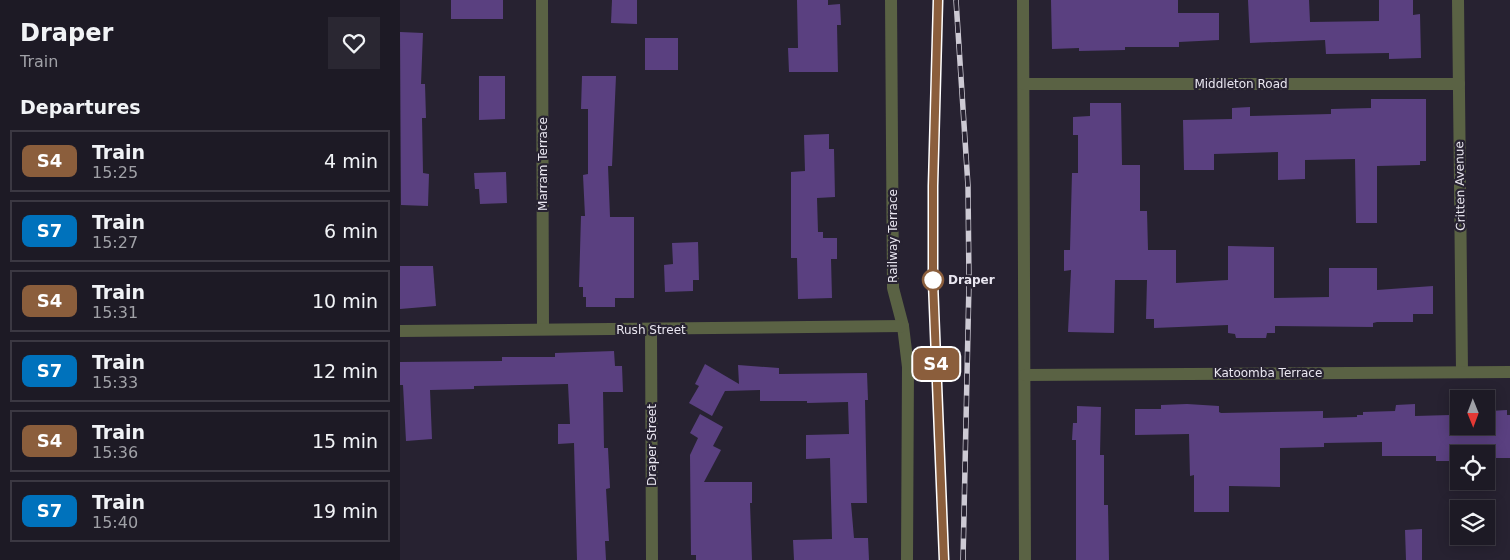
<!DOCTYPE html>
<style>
body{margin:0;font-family:"DejaVu Sans",sans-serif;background:#2a2732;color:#f1f3f6;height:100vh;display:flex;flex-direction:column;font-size:19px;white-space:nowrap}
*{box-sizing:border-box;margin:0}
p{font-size:16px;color:#a0a1a7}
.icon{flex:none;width:28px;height:28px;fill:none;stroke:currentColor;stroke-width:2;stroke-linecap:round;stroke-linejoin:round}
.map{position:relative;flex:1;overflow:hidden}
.panel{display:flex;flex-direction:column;background:#1d1a25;width:400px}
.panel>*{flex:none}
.badge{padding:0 10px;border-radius:8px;font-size:18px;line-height:32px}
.needle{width:32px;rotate:179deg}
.fabs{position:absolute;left:1050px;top:390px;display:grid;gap:10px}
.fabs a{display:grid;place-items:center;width:45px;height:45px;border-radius:0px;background:#1d1a25;box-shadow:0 2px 12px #0003,0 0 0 1px #3b3842;font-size:25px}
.map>.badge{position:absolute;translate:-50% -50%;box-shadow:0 0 0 2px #fff}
h2{padding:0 20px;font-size:19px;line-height:45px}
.round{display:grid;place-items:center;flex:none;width:52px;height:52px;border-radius:0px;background:#2a2732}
.overview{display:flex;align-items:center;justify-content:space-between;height:85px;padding:0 20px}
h1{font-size:24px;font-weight:800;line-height:38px}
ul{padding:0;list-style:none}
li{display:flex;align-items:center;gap:15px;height:62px;margin:0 10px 8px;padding:0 10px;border:2px solid #3b3842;border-radius:0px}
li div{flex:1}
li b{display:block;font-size:19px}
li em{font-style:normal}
li .badge{min-width:55px;font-weight:700;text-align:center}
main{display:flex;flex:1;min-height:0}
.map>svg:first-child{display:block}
</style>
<main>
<section class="panel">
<div class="overview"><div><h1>Draper</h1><p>Train</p></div><a class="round"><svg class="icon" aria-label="heart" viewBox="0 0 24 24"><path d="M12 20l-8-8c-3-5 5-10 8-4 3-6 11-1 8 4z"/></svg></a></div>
<h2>Departures</h2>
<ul>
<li><span class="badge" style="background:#8b5e3c;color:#fff">S4</span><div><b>Train</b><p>15:25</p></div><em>4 min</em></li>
<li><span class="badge" style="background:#0072bc;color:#fff">S7</span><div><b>Train</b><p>15:27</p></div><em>6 min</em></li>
<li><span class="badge" style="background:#8b5e3c;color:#fff">S4</span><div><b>Train</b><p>15:31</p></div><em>10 min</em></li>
<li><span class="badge" style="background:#0072bc;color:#fff">S7</span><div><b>Train</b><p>15:33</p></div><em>12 min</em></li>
<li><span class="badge" style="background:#8b5e3c;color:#fff">S4</span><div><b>Train</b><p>15:36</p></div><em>15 min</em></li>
<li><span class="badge" style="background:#0072bc;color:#fff">S7</span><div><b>Train</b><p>15:40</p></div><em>19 min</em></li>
</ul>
</section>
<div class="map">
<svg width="1110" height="560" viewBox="0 0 1110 560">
<rect width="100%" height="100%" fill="#272231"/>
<g fill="#5a4080">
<rect x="51" y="0" width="52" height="19"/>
<polygon points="212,0 237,0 237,24 211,23"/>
<polygon points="397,0 428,0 428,5 440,4 441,25 437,25 438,72 389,72 388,48 398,48"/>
<polygon points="651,0 778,0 778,13 819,13 819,40 779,42 779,47 725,47 725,50 679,51 679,48 652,49"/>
<polygon points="848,0 909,0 910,22 979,21 979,0 1013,0 1013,15 1020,14 1021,58 989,59 989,53 926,54 925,40 850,43"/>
<polygon points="0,32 23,33 21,84 25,84 26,118 22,118 23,173 29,174 28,206 1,205"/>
<rect x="245" y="38" width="33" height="32"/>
<polygon points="79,76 105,76 105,119 79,120"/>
<polygon points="182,76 216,76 212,166 208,166 210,217 234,217 234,298 215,298 215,307 186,307 186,297 183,297 183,287 179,287 181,216 185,216 183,175 188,174 188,109 181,109"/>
<polygon points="971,99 1026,99 1026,161 1020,161 1020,165 977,166 977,223 956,223 955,159 905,160 905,179 878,180 878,152 814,154 814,170 784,170 783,120 832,119 832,108 850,107 850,116 931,114 931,109 971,108"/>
<polygon points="690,103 721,103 722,165 740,165 740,211 747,211 748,250 776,250 776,283 828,280 828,246 874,247 874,298 929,297 929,268 977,268 977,290 1033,286 1033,314 1013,314 1013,322 977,322 973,323 973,327 875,326 875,333 867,333 866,338 836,338 835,334 828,333 828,325 754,328 754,319 746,319 747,280 715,280 714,333 668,332 671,270 664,271 664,250 670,250 672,173 678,173 678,135 673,135 673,117 690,116"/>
<polygon points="429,134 429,149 434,149 435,197 417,198 418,232 423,232 423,238 437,238 437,259 431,259 432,298 398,299 397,258 391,258 391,172 405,171 404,135"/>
<polygon points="106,172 107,203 80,204 79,189 75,189 74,173"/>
<polygon points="298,242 299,280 293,280 293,291 265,292 264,265 273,264 272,243"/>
<polygon points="0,266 33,266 36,306 0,309"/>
<polygon points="214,351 215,366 222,366 223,392 203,392 204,448 208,448 210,488 206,489 209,541 205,541 206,560 177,560 174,443 158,444 158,424 170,424 168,384 74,386 74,389 30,390 32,439 6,441 3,385 0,385 0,362 102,361 102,357 155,357 155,353"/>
<polygon points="305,364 339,384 338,365 379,368 379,374 467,373 468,400 465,400 467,503 451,503 454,538 468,538 469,560 394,560 393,540 432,539 430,458 406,459 406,435 449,434 448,402 407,403 407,401 360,401 360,390 325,391 312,416 289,403 299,386 295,384"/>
<polygon points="787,404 819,406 819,412 821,413 923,411 923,418 957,417 957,415 963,415 963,412 995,411 996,405 1015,404 1015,416 1050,415 1050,431 1090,432 1090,411 1107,410 1107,415 1110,415 1110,458 1086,458 1086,454 1059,454 1057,461 1036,461 1036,456 982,456 982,442 924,443 924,447 880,448 880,487 829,486 829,512 794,512 794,475 790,476 789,434 735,435 735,409 761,409 761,405"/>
<polygon points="677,406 701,407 700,455 704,455 704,505 708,505 709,560 676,560 676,440 672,440 673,423 677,423"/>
<polygon points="300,414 323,427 313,446 321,450 304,482 352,482 352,503 350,503 352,560 296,560 296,555 291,555 290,455 298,438 290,433"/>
<polygon points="1022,529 1022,560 1006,560 1005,530"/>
</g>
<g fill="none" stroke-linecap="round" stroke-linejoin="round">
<g stroke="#5a6244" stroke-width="12">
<polyline points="142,0 143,329"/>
<polyline points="491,0 493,288 503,326 508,367 507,560"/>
<polyline points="623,0 625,560"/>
<polyline points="1058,0 1062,372"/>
<polyline points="624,84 1059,84"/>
<polyline points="251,330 252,560"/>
<polyline points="0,331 503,326"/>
<polyline points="625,375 1110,372"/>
</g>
<defs>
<g id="rail">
<polyline points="538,0 533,186 533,282 544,560"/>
<polyline points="556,0 568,186 569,283 563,560"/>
</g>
</defs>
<use href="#rail" stroke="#cdcad4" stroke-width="5.5"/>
<use href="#rail" stroke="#272231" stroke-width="4" stroke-dasharray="11" stroke-linecap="butt"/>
</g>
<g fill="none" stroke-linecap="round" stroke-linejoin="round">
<defs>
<polyline id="line" points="538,0 533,186 533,282 544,560"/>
</defs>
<use href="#line" stroke="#fff" stroke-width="11"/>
<use href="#line" stroke="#8b5e3c" stroke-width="8"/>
</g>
<circle fill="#fff" stroke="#8b5e3c" stroke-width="2.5" cx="533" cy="280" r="10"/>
<g text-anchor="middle" stroke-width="4.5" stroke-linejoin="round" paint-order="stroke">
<g font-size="12" fill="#e9e6f0" stroke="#272231">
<text x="841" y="88">Middleton Road</text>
<text transform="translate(143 164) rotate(-90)" y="4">Marram Terrace</text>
<text transform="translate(1060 186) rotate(-91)" y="4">Critten Avenue</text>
<text transform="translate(493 236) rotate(-90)" y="4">Railway Terrace</text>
<text x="251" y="334">Rush Street</text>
<text x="868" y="377">Katoomba Terrace</text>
<text transform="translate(252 445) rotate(-90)" y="4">Draper Street</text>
</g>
<g font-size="12" font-weight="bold" fill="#e9e6f0" stroke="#272231" text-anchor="start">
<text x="548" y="284">Draper</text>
</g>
</g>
</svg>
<div class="fabs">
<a><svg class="needle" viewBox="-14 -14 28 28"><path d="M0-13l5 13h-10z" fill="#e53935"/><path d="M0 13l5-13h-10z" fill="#a0a1a7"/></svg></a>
<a><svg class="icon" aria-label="locate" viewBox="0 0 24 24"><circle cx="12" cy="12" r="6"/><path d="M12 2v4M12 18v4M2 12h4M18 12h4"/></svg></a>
<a><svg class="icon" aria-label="layers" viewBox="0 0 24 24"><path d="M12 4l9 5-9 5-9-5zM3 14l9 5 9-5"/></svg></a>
</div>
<b class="badge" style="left:536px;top:364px;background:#8b5e3c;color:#fff">S4</b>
</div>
</main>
